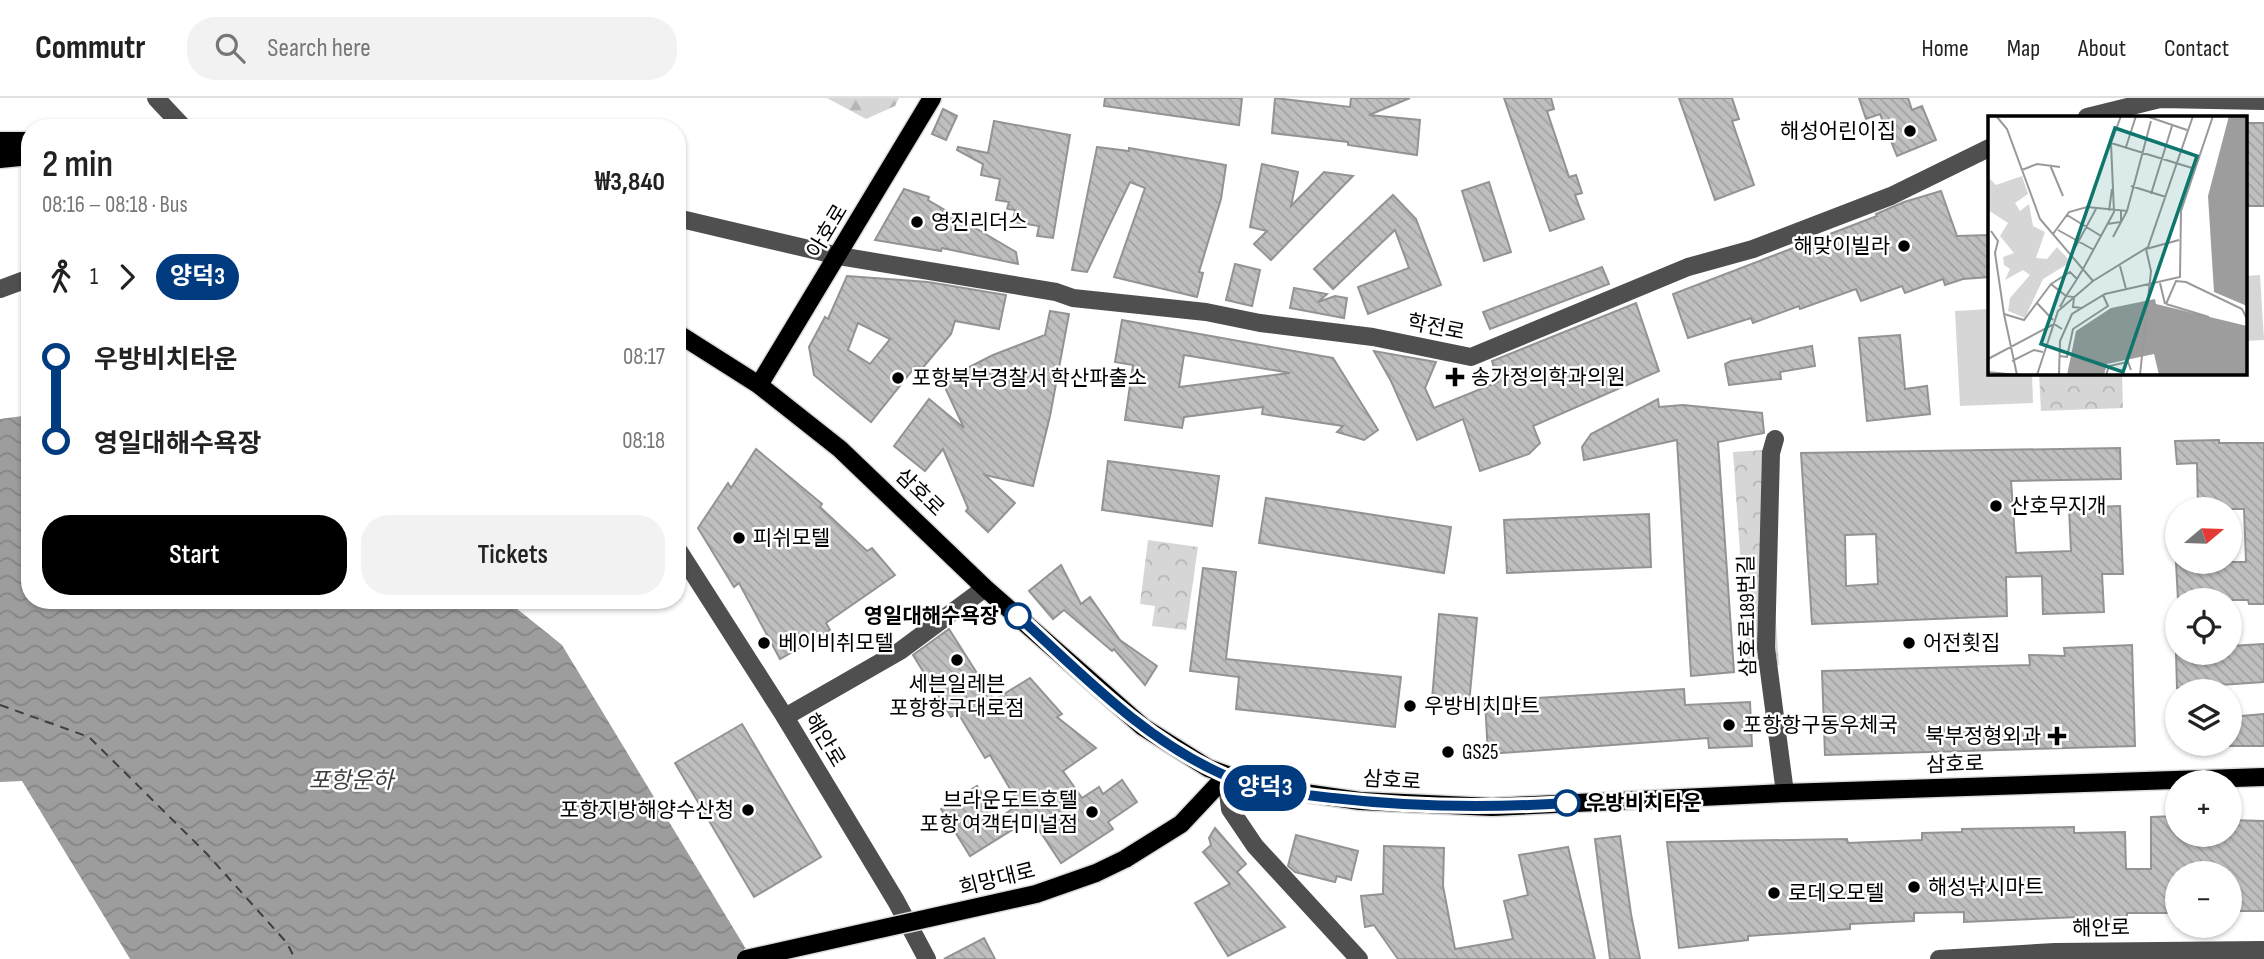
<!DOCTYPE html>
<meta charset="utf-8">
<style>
body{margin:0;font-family:"Sofia Sans Condensed","Noto Sans KR",sans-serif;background:#f2f2f2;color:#222;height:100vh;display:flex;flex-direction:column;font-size:26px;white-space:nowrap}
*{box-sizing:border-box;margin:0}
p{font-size:23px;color:#767676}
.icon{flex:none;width:38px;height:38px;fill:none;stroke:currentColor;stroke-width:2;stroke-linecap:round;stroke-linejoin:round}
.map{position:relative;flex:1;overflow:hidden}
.sheet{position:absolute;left:21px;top:21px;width:665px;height:490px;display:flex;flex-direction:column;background:#fff;border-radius:28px;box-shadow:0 2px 5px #0004}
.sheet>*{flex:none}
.badge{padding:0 14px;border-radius:23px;font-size:24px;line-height:46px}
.needle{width:46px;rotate:71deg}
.fabs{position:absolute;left:2165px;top:399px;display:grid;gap:14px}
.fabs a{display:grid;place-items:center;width:77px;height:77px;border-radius:50%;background:#fff;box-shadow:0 2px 5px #0004;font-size:35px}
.map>.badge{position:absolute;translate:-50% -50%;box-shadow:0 0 0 4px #fff}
.legs{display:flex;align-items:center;gap:10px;height:77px;padding:0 21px;font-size:23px}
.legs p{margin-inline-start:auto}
.overview{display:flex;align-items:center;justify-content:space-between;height:119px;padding:0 21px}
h1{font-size:38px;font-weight:600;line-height:52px}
.button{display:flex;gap:14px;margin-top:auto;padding:14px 21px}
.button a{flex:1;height:80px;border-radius:28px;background:#000;color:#fff;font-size:28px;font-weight:600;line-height:80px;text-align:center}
.button a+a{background:#f2f2f2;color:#222}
ul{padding:0 21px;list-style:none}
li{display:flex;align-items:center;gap:24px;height:84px;font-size:26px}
li i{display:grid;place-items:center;width:10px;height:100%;margin:0 9px;background:currentColor}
li i::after{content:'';width:18px;height:18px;margin:-9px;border:5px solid;border-radius:50%;background:#fff}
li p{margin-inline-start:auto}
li:first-child i{background:linear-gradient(#0000 50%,currentColor 0)}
li:last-child i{background:linear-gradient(currentColor 50%,#0000 0)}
header{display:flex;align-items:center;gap:42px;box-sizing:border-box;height:98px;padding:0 35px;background:#fff;border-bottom:2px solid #e0e0e0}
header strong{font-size:33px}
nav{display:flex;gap:38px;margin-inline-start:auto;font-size:24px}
.search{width:490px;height:63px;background:#f2f2f2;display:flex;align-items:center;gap:18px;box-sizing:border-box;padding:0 24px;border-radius:28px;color:#767676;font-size:26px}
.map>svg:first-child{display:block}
</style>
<header>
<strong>Commutr</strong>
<div class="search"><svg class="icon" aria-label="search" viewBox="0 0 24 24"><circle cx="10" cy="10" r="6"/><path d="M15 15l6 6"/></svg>Search here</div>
<nav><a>Home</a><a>Map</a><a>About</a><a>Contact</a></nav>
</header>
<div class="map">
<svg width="2264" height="861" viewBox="0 0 2264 861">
<defs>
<pattern id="forest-firs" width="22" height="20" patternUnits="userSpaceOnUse" patternTransform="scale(1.75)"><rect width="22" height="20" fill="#d6d6d6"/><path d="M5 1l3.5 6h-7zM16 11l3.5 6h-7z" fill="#b6b6b6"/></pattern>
<pattern id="park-crowns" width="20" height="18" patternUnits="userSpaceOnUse" patternTransform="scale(1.75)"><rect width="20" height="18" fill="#d6d6d6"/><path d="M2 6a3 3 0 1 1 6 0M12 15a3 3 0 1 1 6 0" fill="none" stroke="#b6b6b6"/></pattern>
<pattern id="water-waves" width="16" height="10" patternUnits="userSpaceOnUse" patternTransform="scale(1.75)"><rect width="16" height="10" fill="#9d9d9d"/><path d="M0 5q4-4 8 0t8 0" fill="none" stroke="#858585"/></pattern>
<pattern id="building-back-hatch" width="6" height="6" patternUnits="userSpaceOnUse" patternTransform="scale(1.75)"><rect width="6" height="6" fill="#bfbfbf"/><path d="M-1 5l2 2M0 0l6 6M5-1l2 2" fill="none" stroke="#a2a2a2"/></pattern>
</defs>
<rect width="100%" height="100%" fill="#fff"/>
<g fill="#d6d6d6">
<polygon points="2260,177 2264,242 2245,243 2245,178"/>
<polygon points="1989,211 1989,275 2032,275 2033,305 1960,308 1955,213"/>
</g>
<polygon fill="url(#forest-firs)" points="827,0 899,0 895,8 866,21"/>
<g fill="url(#park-crowns)">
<polygon points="2039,275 2122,275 2123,310 2041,313"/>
<polygon points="1764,352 1779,567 1748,569 1733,354"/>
<polygon points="1148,442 1198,449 1186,532 1152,528 1155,508 1140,506"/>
</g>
<polygon fill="url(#water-waves)" points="30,317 30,502 506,502 562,547 752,861 130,861 22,683 0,684 0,321"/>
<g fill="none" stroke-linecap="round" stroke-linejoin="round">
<polyline stroke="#3e3e3e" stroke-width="2" stroke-dasharray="9 7" stroke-linecap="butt" points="0,607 89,639 207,756 287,845 295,861"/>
</g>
<g fill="url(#building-back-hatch)" stroke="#939393" stroke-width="2" fill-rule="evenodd">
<polygon points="1105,0 1242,0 1239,27 1104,8"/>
<polygon points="1275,0 1350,9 1351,0 1410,0 1369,17 1420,22 1417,57 1348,47 1348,44 1272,35"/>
<polygon points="1504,0 1551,0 1554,11 1547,13 1569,79 1576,77 1582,95 1575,97 1584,121 1550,133"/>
<polygon points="1679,0 1732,0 1739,21 1732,23 1754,87 1715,102"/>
<polygon points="1859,0 1908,0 1912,12 1922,8 1936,42 1897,58 1880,16 1866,21"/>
<polygon points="943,11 957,18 946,42 932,36"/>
<polygon points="994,23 1070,37 1053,140 1037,138 1039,128 1013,124 1015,112 1007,111 1009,104 996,102 1000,81 981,77 983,66 957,52 958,49 988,55"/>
<rect x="2245" y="25" width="19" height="83"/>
<polygon points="1097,49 1129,53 1129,50 1226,67 1221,101 1199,174 1203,175 1197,199 1114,179 1145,90 1130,84 1087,174 1072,172"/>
<polygon points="1262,66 1298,74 1291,108 1324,74 1353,78 1271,162 1254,146 1267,133 1250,129"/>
<polygon points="1489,84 1511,154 1484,163 1462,93"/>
<polygon points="904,91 929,99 928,102 1016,154 1018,166 942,150 941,153 875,142"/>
<polygon points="1941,93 1957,138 1989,137 1989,179 1963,181 1945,187 1943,181 1905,195 1902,188 1861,203 1856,191 1800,211 1799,208 1753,225 1751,220 1688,240 1673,196 1877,118 1876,116 1904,104"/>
<polygon points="1393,97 1416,121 1441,187 1368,216 1358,189 1409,170 1395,132 1333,191 1314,171"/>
<polygon points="1235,166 1260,172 1252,208 1226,202"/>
<polygon points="1602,169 1609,186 1490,231 1483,214"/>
<path d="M847,178L928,184L1006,197L999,231L955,223L951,236L920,273L915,269L871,324L814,277L809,249L825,219L828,221ZM858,225L890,241L870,266L848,252Z"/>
<polygon points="1294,190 1327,196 1318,204 1335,198 1347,200 1344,220 1290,210"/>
<polygon points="1636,205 1659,273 1533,328 1540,345 1529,356 1480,373 1463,321 1417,342 1391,283 1374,253 1436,264 1425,290 1434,310 1498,284 1492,263"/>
<polygon points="1050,213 1069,216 1050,318 1033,388 985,377 1015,405 988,434 966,413 968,410 943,351 925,373 894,348 929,301 964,330 942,283 993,257 1045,237"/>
<path d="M1122,222L1333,260L1378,332L1364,342L1337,334L1343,328L1262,316L1263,309L1184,319L1182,330L1125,322L1133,267L1115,264ZM1184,257L1290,275L1179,289Z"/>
<polygon points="1900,237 1905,291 1927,288 1930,316 1867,323 1859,240"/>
<polygon points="1812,248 1815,268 1780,274 1781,281 1729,287 1725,266 1731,263"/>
<polygon points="1658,301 1659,309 1683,307 1762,315 1764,335 1718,344 1734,574 1691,578 1677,342 1584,362 1582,349 1591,336"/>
<polygon points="2219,342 2219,345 2264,345 2264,506 2249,506 2248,502 2178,502 2176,464 2246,464 2244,411 2198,411 2197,365 2177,366 2175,343"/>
<path d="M2120,350L2121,381L2011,383L2016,455L2071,453L2069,410L2120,408L2123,476H2102L2104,514L2043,516L2042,478L2006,479L2007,518L1812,526L1801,355ZM1876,436L1878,486L1846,488L1845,437Z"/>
<polygon points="756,351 822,406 820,409 867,453 872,450 895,477 826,525 830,532 780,561 739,485 734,489 698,430 728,385 731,390"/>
<polygon points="1108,363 1219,378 1212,428 1102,412"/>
<polygon points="1266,400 1451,429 1444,475 1259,445"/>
<polygon points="1649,416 1651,469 1507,475 1504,422"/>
<polygon points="1061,467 1081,506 1090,499 1120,542 1157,568 1145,587 1114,551 1112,553 1064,512 1053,521 1029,493"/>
<polygon points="1203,470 1236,474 1226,561 1401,579 1395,629 1236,611 1239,579 1190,573"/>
<polygon points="1439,516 1477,520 1469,606 1432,602"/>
<polygon points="949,531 994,602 1030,580 1062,616 1057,619 1096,650 1063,673 1082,700 1099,689 1103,696 1122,682 1137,704 1108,724 1113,731 1061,765 1035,726 1032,728 1028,722 970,758 941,711 977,688 998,721 1019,706 990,657 985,660 958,615 951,619 913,557"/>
<polygon points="2264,546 2264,584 2177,590 2176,555 2230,555 2230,548"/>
<polygon points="2132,547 2135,648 1825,657 1822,573 2030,567 2029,557 2065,558 2064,550"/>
<polygon points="1684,591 1685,607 1750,604 1752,648 1709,650 1708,640 1488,656 1485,603"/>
<polygon points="2264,616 2264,648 2230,648 2230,619"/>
<polygon points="742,626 821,759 754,799 675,665"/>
<polygon points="2177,718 2177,737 2230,737 2230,722 2264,723 2264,813 2230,813 2230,775 2177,775 2177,815 2127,815 2127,826 2079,826 2078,819 1964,824 1964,814 1914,815 1914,823 1850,826 1850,831 1748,838 1748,842 1679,850 1667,744 1847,741 1848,745 1922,742 1922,735 1962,734 1962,731 2074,729 2074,735 2125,734 2126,771 2151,771 2151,719"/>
<polygon points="1215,730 1246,766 1237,774 1285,829 1228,858 1195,805 1230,786 1203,754 1211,747 1209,740"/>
<polygon points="1296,737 1358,753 1351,782 1337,778 1335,784 1295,774 1288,768"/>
<polygon points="1620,738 1631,816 1640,861 1610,861 1595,741"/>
<polygon points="1384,748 1444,750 1443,788 1455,851 1513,841 1504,803 1528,797 1519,757 1568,749 1595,861 1398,861 1374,827 1365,829 1361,798 1383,796"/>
<polygon points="984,840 995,861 944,861"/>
</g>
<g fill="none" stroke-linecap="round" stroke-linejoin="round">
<defs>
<g id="major">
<polyline points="0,43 30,43"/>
<polyline points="0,61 30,58"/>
<polyline points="677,235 759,287 840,351 985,490 1143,629 1208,670 1258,688 1360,703 1492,709 1785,695 2264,679"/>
<polyline points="759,287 932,0"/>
<polyline points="1125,761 1181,726 1226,678"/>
</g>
</defs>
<use href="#major" stroke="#dbdbdb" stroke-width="21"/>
<g stroke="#4f4f4f" stroke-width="18">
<polyline points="156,0 184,30"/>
<polyline points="2087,19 2160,1 2264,3"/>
<polyline points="677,120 839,158 1056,194 1073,200 1206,214 1260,225 1373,239 1471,259 1688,169 1753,151 1891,98 1989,50"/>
<polyline points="0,191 30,180"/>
<polyline points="1775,341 1771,355 1766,550 1785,695"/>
<polyline points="677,450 785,619 896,803 927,861"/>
<polyline points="785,619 900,553 985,490"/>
<polyline points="1226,678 1230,711 1255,748 1359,861"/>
<polyline points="1939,861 2055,854 2264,852"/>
</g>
<use href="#major" stroke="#000" stroke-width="18"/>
<defs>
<polyline id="major-bridge" points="746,861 1036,796 1096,775 1125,761"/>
</defs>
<use href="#major-bridge" stroke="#dbdbdb" stroke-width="21" stroke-linecap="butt"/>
<use href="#major-bridge" stroke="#000" stroke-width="18"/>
</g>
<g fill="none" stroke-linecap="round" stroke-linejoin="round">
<defs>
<path id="line-1" d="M1018,518C1082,576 1143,641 1224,677C1258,692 1297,696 1333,700C1411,709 1489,710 1567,705"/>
</defs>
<use href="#line-1" stroke="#fff" stroke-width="16"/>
<use href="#line-1" stroke="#003b80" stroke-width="10"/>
</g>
<g fill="#000" stroke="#fff" stroke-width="2.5">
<circle cx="1910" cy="33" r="7"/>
<circle cx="917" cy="124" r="7"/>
<circle cx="1904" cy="148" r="7"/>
<path d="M1451.5 268.5h7v7h7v7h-7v7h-7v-7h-7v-7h7z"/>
<circle cx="898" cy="280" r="7"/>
<circle cx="1996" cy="408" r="7"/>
<circle cx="739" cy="440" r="7"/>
<circle cx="764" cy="545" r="7"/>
<circle cx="1909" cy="545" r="7"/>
<circle cx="957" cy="562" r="7"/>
<circle cx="1410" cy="608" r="7"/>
<circle cx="1729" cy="627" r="7"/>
<path d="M2053.5 627.5h7v7h7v7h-7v7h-7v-7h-7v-7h7z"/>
<circle cx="1448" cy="654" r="7"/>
<circle cx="748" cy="712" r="7"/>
<circle cx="1092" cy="714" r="7"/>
<circle cx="1914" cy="789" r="7"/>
<circle cx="1774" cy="795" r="7"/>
</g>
<g fill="#fff" stroke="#003b80" stroke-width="3.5">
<circle cx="1018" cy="518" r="12"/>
<circle cx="1567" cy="705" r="12"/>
</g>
<g text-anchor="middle" stroke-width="5" stroke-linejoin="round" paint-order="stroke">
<g font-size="21" fill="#000" stroke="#fff" text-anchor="start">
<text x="1896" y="40" text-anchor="end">해성어린이집</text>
<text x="931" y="131">영진리더스</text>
<text x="1890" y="155" text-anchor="end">해맞이빌라</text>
<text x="1471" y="286">송가정의학과의원</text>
<text x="912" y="287">포항북부경찰서 학산파출소</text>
<text x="2010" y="415">산호무지개</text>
<text x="753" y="447">피쉬모텔</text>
<text x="778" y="552">베이비취모텔</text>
<text x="1923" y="552">어전횟집</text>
<text x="957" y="593" text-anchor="middle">세븐일레븐<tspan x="957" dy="24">포항항구대로점</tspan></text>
<text x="1424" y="615">우방비치마트</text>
<text x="1743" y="634">포항항구동우체국</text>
<text x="2041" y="645" text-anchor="end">북부정형외과</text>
<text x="1462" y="661">GS25</text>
<text x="1078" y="709" text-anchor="end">브라운도트호텔<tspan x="1078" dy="24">포항 여객터미널점</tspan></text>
<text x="734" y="719" text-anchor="end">포항지방해양수산청</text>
<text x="1928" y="796">해성낚시마트</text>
<text x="1788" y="802">로데오모텔</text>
</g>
<g font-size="21" fill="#000" stroke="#fff">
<text transform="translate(827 133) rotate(-59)" y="7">아호로</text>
<text transform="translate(1436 229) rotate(11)" y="7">학전로</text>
<text transform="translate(920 394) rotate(44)" y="7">삼호로</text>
<text transform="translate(1747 518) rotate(-91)" y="7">삼호로189번길</text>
<text transform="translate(825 642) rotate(59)" y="7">해안로</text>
<text transform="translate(1955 666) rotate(-2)" y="7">삼호로</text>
<text transform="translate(1392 682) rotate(4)" y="7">삼호로</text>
<text transform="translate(997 781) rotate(-14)" y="7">희망대로</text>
<text transform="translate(2101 830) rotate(-1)" y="7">해안로</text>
</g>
<g font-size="21" font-weight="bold" fill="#000" stroke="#fff" text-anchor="end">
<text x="999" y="525">영일대해수욕장</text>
<text x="1586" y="712" text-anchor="start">우방비치타운</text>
</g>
<g font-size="23" font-style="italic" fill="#3e3e3e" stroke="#fff">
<text x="351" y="690">포항운하</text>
</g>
</g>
<g transform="translate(1988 18)">
<rect width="259" height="259" fill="#fff"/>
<path d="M34,60L40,78L27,87L32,95L41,88L45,110L57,116L48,142L59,143L69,131L83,146L55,163L37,202L20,195L22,182L42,159L35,154L17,164L22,153L16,149L15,141L26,137L12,120L20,107L0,94V61L8,69Z" fill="#d6d6d6"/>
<path d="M241,0H259V190L226,176L220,80ZM167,183L168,188L259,210V259H171L166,238L119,248L116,259H79L88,215L123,192Z" fill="#9d9d9d"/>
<path fill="none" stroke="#9d9d9d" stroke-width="3.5" d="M221,202L211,229L240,259M160,229L192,245L207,259M106,259L117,240L154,228"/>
<path fill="none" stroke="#999" stroke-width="2" d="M158,0L199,14M9,1L19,13L52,103L105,165M123,27L204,52M138,31L148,0M62,49L75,80M34,54L49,48L72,51M143,70L178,81M163,78L184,10M121,95L124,73M79,99L113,120M119,108L133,106V95M70,114L106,134M3,115L10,125L7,137L16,198L29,259M65,118L81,96L99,91L139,95L163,5M125,121L139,95M158,133L191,124M83,139L108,93M132,150L138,173M89,163L82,156L63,168L78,180L89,163L95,153L126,96L123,27L133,0M172,167L177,188M49,187L65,204M178,188L188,165L198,166L254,193L259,203M178,188L221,201M72,191L78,180L86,181L85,191L94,192M16,198L36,204L63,168M71,240L79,241L85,213L120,190L115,179M0,243L66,208L74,213M24,245L46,234L55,236M0,256L29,259M49,259L70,195L105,165L160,131L205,0M71,259L72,225L84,198L117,178L192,161L193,95L225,0M118,259L121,250L140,246L143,254M152,259L163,155L158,133"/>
<path fill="#0f766e" fill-opacity="0.15" stroke="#0f766e" stroke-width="3.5" d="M127,12L209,40L135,256L53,228Z"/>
<rect width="259" height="259" fill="none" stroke="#000" stroke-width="3.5"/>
</g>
</svg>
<div class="fabs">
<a><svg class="needle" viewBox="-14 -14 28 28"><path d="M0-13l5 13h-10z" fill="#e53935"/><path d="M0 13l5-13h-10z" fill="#767676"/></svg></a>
<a><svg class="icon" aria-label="locate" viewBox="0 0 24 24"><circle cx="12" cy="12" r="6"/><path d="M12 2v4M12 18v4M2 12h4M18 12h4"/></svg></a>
<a><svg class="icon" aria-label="layers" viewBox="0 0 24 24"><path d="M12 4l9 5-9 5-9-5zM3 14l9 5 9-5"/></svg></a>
<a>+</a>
<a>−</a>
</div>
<b class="badge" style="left:1265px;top:690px;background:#003b80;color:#fff">양덕3</b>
<section class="sheet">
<div class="overview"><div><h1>2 min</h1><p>08:16 – 08:18 · Bus</p></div><b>₩3,840</b></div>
<div class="legs"><svg class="icon" aria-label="walk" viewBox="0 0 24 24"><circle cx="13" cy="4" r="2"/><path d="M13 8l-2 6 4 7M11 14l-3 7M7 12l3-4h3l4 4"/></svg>1<svg class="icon" aria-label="forward" viewBox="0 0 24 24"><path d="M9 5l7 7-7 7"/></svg><b class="badge" style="background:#003b80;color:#fff">양덕3</b></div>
<ul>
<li><i style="color:#003b80"></i><b>우방비치타운</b><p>08:17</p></li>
<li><i style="color:#003b80"></i><b>영일대해수욕장</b><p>08:18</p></li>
</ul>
<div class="button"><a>Start</a><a>Tickets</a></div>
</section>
</div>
